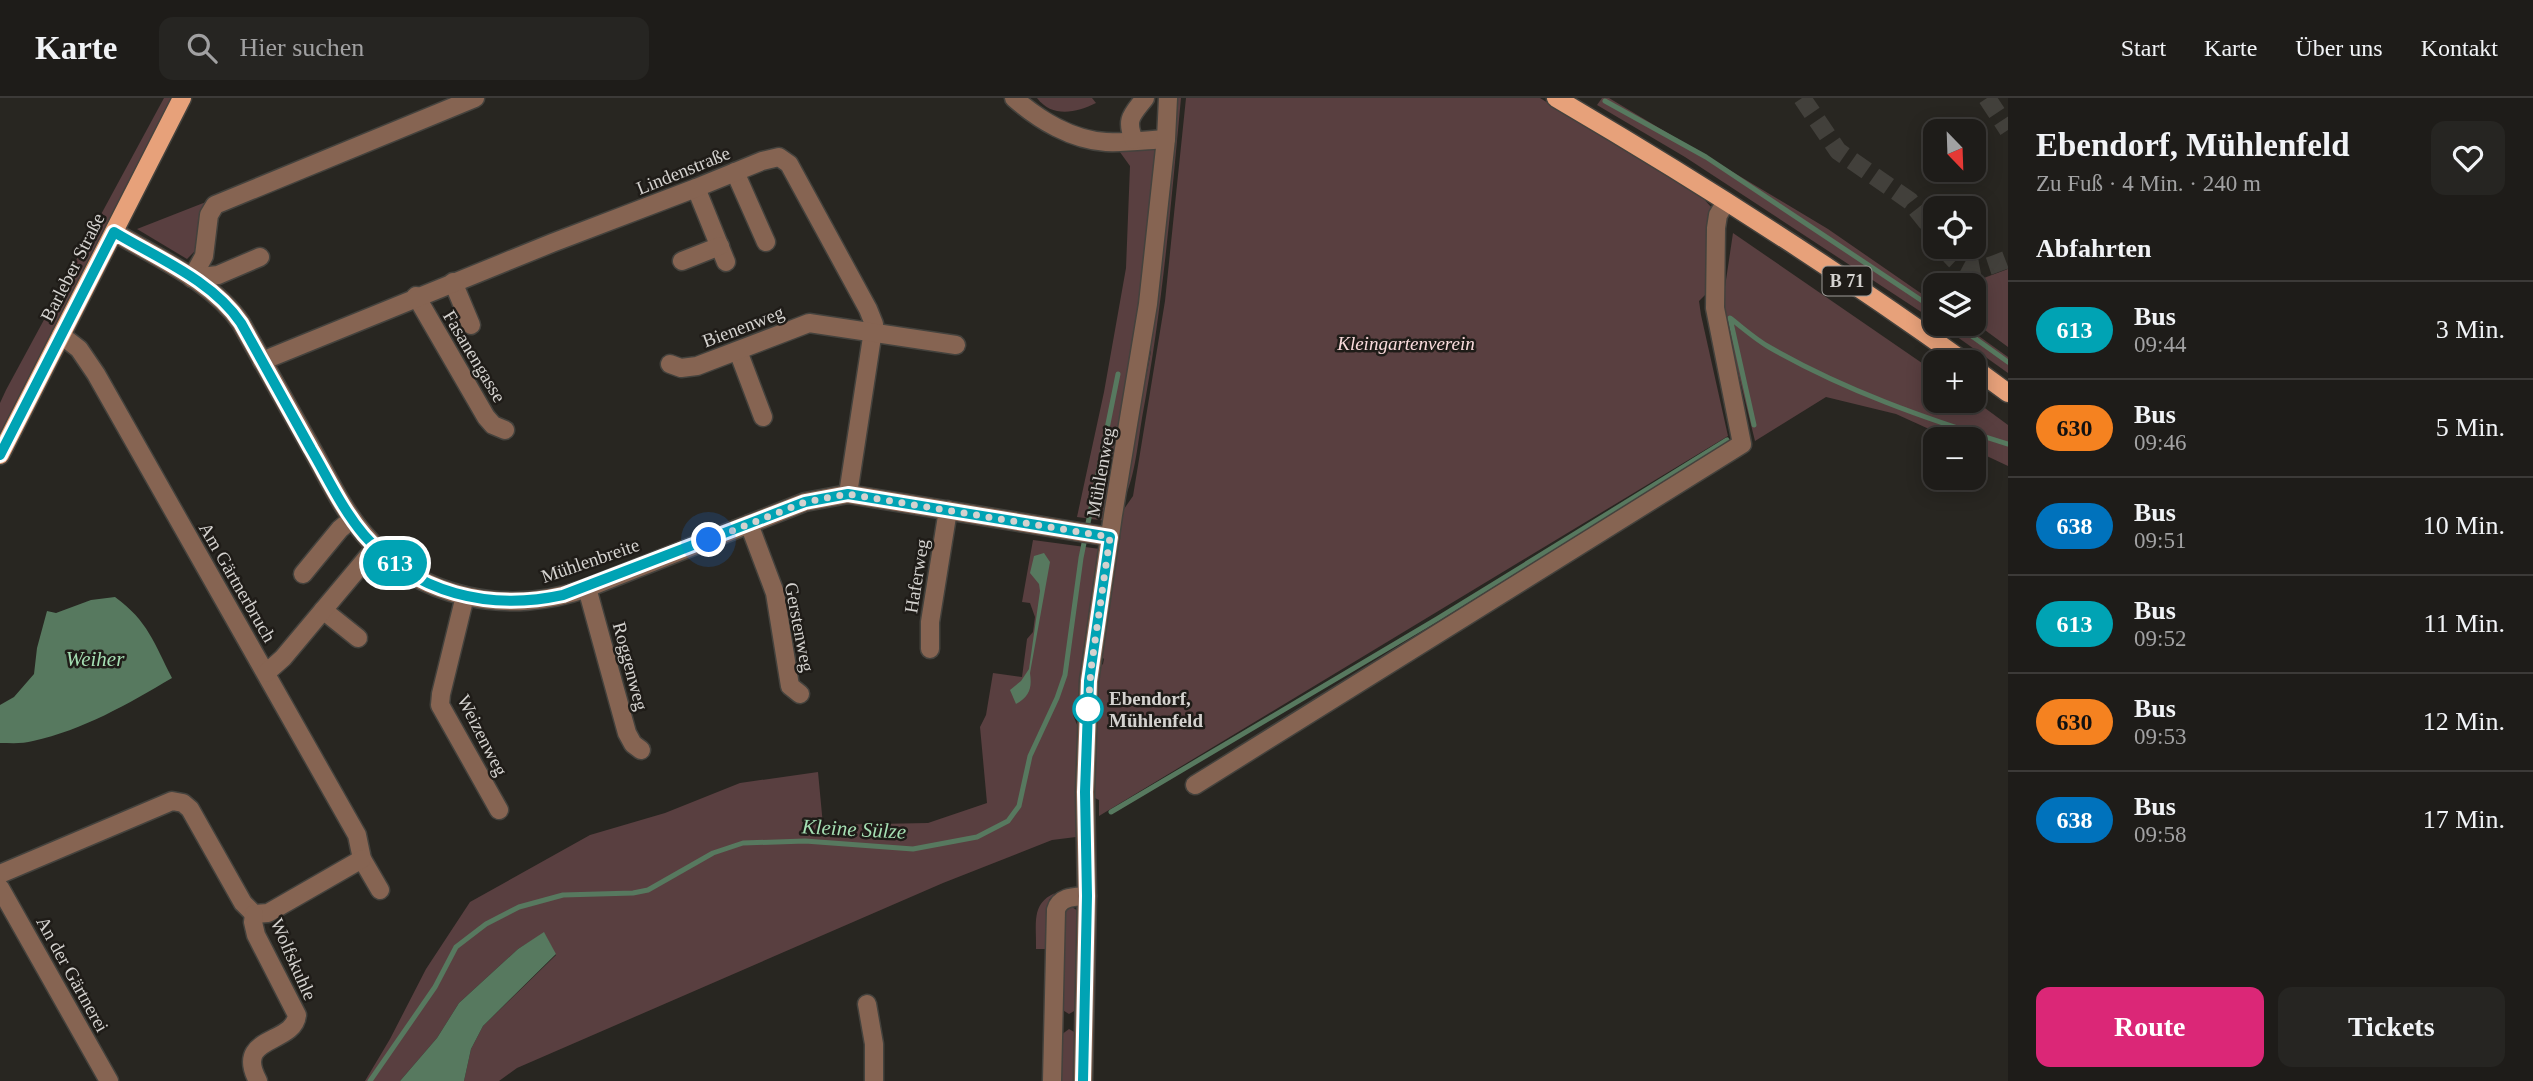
<!DOCTYPE html>
<html lang="de">
<meta charset="utf-8">
<style>
body{margin:0;font-family:"Times New Roman",serif;background:#262522;color:#f1f3f6;height:100vh;display:flex;flex-direction:column;font-size:26px;white-space:nowrap}
*{box-sizing:border-box;margin:0}
p{font-size:23px;color:#a1a1a2}
.icon{flex:none;width:38px;height:38px;fill:none;stroke:currentColor;stroke-width:2;stroke-linecap:round;stroke-linejoin:round}
.map{position:relative;flex:1;overflow:hidden}
.side{display:flex;flex-direction:column;background:#1e1c19;width:525px}
.side>*{flex:none}
.badge{padding:0 14px;border-radius:23px;font-size:24px;line-height:46px}
.needle{width:46px;rotate:157deg}
.tools{position:absolute;left:1923px;top:21px;display:grid;gap:14px}
.tools a{display:grid;place-items:center;width:63px;height:63px;border-radius:14px;background:#1e1c19;box-shadow:0 4px 18px #0003,0 0 0 2px #3c3a38;font-size:35px}
.you{position:absolute;width:35px;height:35px;margin:-18px;border:5px solid #fff;border-radius:50%;background:#1a73e8;box-shadow:0 0 0 10px #1a73e833}
.map>.badge{position:absolute;translate:-50% -50%;box-shadow:0 0 0 4px #fff}
h2{padding:0 28px;font-size:26px;line-height:63px}
.round{display:grid;place-items:center;flex:none;width:74px;height:74px;border-radius:14px;background:#262522}
.head{display:flex;align-items:center;justify-content:space-between;height:119px;padding:0 28px}
h1{font-size:33px;font-weight:800;line-height:52px}
.button{display:flex;gap:14px;margin-top:auto;padding:14px 28px}
.button a{flex:1;height:80px;border-radius:14px;background:#db2777;color:#fff;font-size:28px;font-weight:800;line-height:80px;text-align:center}
.button a+a{background:#262522;color:#f1f3f6}
ul{padding:0;list-style:none}
li{display:flex;align-items:center;gap:21px;height:98px;padding:0 28px;border-top:2px solid #3c3a38}
li div{flex:1}
li b{display:block;font-size:26px}
li em{font-style:normal}
li .badge{min-width:77px;font-weight:700;text-align:center}
header{display:flex;align-items:center;gap:42px;box-sizing:border-box;height:98px;padding:0 35px;background:#1e1c19;border-bottom:2px solid #3c3a38}
header strong{font-size:33px}
nav{display:flex;gap:38px;margin-inline-start:auto;font-size:24px}
.search{width:490px;height:63px;background:#262522;display:flex;align-items:center;gap:18px;box-sizing:border-box;padding:0 24px;border-radius:14px;color:#a1a1a2;font-size:26px}
main{display:flex;flex:1;min-height:0}
.map>svg:first-child{display:block}
</style>
<header>
<strong>Karte</strong>
<div class="search"><svg class="icon" aria-label="search" viewBox="0 0 24 24"><circle cx="10" cy="10" r="6"/><path d="M15 15l6 6"/></svg>Hier suchen</div>
<nav><a>Start</a><a>Karte</a><a>Über uns</a><a>Kontakt</a></nav>
</header>
<main>
<div class="map">
<svg width="2008" height="983" viewBox="0 0 2008 983">
<rect width="100%" height="100%" fill="#282621"/>
<g fill="#593f40">
<polygon points="164,0 174,0 0,340 0,305 6,292"/>
<path d="M1037,0H1092L1096,5C1076,15 1052,20 1037,0Z"/>
<path d="M1174,0H1181C1171,107 1162,214 1142,320C1137,350 1135,381 1121,408L1151,253L1148,239Z"/>
<polygon points="1186,0 1540,0 1702,99 1712,110 1711,191 1699,203 1701,217 1728,338 1099,718 1099,702 1095,700 1093,692 1097,571 1103,566 1104,561 1100,557 1124,411 1133,398 1165,203"/>
<polygon points="1602,0 1609,0 1828,131 1935,205 1935,223 1685,59 1597,7"/>
<polygon points="1158,49 1153,116 1107,423 1077,419 1104,294 1126,170 1130,68 1117,50"/>
<polygon points="211,102 198,150 187,161 137,131"/>
<polygon points="1733,135 1935,274 1936,303 1974,302 2008,327 2008,368 1974,352 1974,341 1951,341 1896,316 1826,299 1755,343 1722,209"/>
<polygon points="2008,171 2008,249 1974,224 1974,187 1965,187"/>
<polygon points="1939,226 1962,226 2008,259 2008,275"/>
<polygon points="1033,442 1100,451 1080,602 1073,606 1073,617 1078,629 1076,739 1052,742 943,785 517,970 499,983 464,983 471,951 483,928 556,857 544,835 518,851 459,905 437,940 400,983 365,983 390,941 426,871 470,804 590,737 665,715 740,685 818,674 823,727 928,725 987,705 980,629 986,617 993,575 1022,579 1027,541 1033,534 1035,519 1030,505 1022,504"/>
<path d="M1055,795L1049,802L1048,851H1036C1037,827 1030,806 1055,795Z"/>
<polygon points="1072,809 1078,813 1076,912 1069,916 1061,911 1063,813"/>
<polygon points="1069,931 1076,935 1075,983 1060,983 1061,937"/>
</g>
<g fill="#57795f">
<path d="M1044,455L1050,464L1030,575C1032,590 1030,598 1016,606L1010,592L1021,583L1029,571L1040,493L1039,486L1030,475L1034,458Z"/>
<path d="M115,499C148,523 154,545 172,580C128,606 83,632 33,643C23,646 11,645 0,645V607L14,599L34,576L37,550L47,513L56,515L91,502Z"/>
<polygon points="544,834 556,856 483,928 471,951 464,983 400,983 437,940 459,905 518,851"/>
</g>
<g fill="none" stroke-linecap="round" stroke-linejoin="round">
<g stroke="#57795f" stroke-width="5">
<polyline points="1605,3 1706,59 1936,212"/>
<polyline points="1955,226 2008,264"/>
<path d="M1754,327L1730,220C1743,230 1755,241 1769,249C1844,292 1926,321 2008,346"/>
<polyline points="1111,714 1437,521 1727,342"/>
<polyline points="370,983 435,889 456,849 486,826 519,809 563,797 633,795 648,792 713,755 743,745 805,743 913,751 977,739 1008,723 1019,708 1030,658 1057,600 1065,577 1081,460 1118,276"/>
</g>
<g stroke="#42403b" stroke-width="18" stroke-dasharray="18 9" stroke-linecap="butt">
<polyline points="1802,0 1838,53 1910,103 1936,136"/>
<polyline points="1987,0 2008,32"/>
<path d="M1944,149C1965,180 1977,173 2008,161"/>
</g>
<defs>
<g id="minor">
<path d="M1014,0C1039,22 1072,42 1106,44C1126,45 1147,42 1166,41"/>
<path d="M1134,42C1125,21 1132,17 1145,0"/>
<polyline points="735,74 766,144"/>
<polyline points="696,90 726,164"/>
<path d="M114,134C156,159 213,184 241,225C265,268 289,311 314,355C329,382 343,412 364,436C418,502 510,518 587,490L805,404L848,396L1110,439"/>
<polyline points="682,163 720,148"/>
<polyline points="192,180 204,158 209,117 215,107 475,0"/>
<polyline points="192,180 218,177 260,159"/>
<polyline points="453,184 471,227"/>
<polyline points="416,198 486,319 493,327 505,332"/>
<polyline points="61,237 79,251 96,276 357,737 362,761 380,792"/>
<polyline points="738,253 763,319"/>
<polyline points="262,263 552,145 696,90 762,63 779,59 789,66 868,211 874,226 848,396"/>
<polyline points="670,266 681,270 697,268 809,225 956,247"/>
<polyline points="749,426 775,495 790,588 800,596"/>
<polyline points="303,476 340,431 352,421"/>
<polyline points="587,490 627,635 633,646 641,652"/>
<polyline points="465,498 441,596 440,607 499,712"/>
<polyline points="323,512 358,540"/>
<polyline points="930,551 930,524 948,412"/>
<polyline points="266,575 283,560 376,449"/>
<polyline points="1195,687 1742,346 1715,210 1716,130 1718,117 1726,104"/>
<polyline points="0,776 172,703 183,705 190,711 243,805 254,816 268,815 362,761"/>
<polyline points="0,790 109,983"/>
<path d="M254,816L253,824L256,837L297,917C294,947 233,937 258,983"/>
<polyline points="867,906 874,946 874,983"/>
<path d="M1052,983L1056,812C1060,798 1075,799 1087,798"/>
<polyline points="1083,983 1087,798 1085,694 1089,583 1113,417 1148,206 1166,41 1168,0"/>
</g>
<g id="major">
<path d="M1556,0C1696,82 1834,170 1965,264"/>
<polyline points="1974,270 2008,295"/>
<polyline points="0,357 182,0"/>
</g>
</defs>
<use href="#minor" stroke="#44423d" stroke-width="21"/>
<use href="#major" stroke="#44423d" stroke-width="21"/>
<use href="#minor" stroke="#866452" stroke-width="18"/>
<use href="#major" stroke="#e7a17a" stroke-width="18"/>
</g>
<g fill="none" stroke-linecap="round" stroke-linejoin="round">
<defs>
<path id="line" d="M0,357L114,134C157,160 212,182 241,225C264,267 288,309 311,351C328,380 342,411 364,437C415,496 490,513 563,497L805,404L848,396L1110,439L1089,583L1085,694L1087,798L1083,983"/>
</defs>
<use href="#line" stroke="#fff" stroke-width="16"/>
<use href="#line" stroke="#00a3b4" stroke-width="10"/>
<polyline stroke="#d4d2cf" stroke-width="7" stroke-dasharray="0 12.6" points="709,442 805,404 848,396 1110,439 1091,571 1088,611"/>
</g>
<circle fill="#fff" stroke="#00a3b4" stroke-width="3.5" cx="1088" cy="611" r="14"/>
<g text-anchor="middle" stroke-width="5" stroke-linejoin="round" paint-order="stroke">
<rect fill="#1f1c18" stroke="#9e9b98" stroke-width="2" x="1822.5" y="168.5" width="49" height="29" rx="5"/>
<g font-size="18" font-weight="bold" fill="#d4d2cf">
<text x="1847" y="189">B 71</text>
</g>
<g font-size="19" fill="#d4d2cf" stroke="#1f1c18">
<text transform="translate(683 72) rotate(-22)" y="7">Lindenstraße</text>
<text transform="translate(72 169) rotate(-63)" y="7">Barleber Straße</text>
<text transform="translate(743 228) rotate(-21)" y="7">Bienenweg</text>
<text transform="translate(475 258) rotate(59)" y="7">Fasanengasse</text>
<text transform="translate(1100 374) rotate(-80)" y="7">Mühlenweg</text>
<text transform="translate(590 462) rotate(-19)" y="7">Mühlenbreite</text>
<text transform="translate(916 478) rotate(-81)" y="7">Haferweg</text>
<text transform="translate(238 484) rotate(60)" y="7">Am Gärtnerbruch</text>
<text transform="translate(800 529) rotate(79)" y="7">Gerstenweg</text>
<text transform="translate(631 568) rotate(75)" y="7">Roggenweg</text>
<text transform="translate(483 637) rotate(63)" y="7">Weizenweg</text>
<text transform="translate(294 861) rotate(66)" y="7">Wolfskuhle</text>
<text transform="translate(73 876) rotate(61)" y="7">An der Gärtnerei</text>
</g>
<g font-size="19" font-style="italic" fill="#fadbdc" stroke="#1f1c18">
<text x="1406" y="252">Kleingartenverein</text>
</g>
<g font-size="19" font-weight="bold" fill="#d4d2cf" stroke="#1f1c18" text-anchor="start">
<text x="1109" y="607">Ebendorf,<tspan x="1109" dy="22">Mühlenfeld</tspan></text>
</g>
<g font-size="21" font-style="italic" fill="#a5dfb3" stroke="#1f1c18">
<text x="95" y="568">Weiher</text>
<text transform="translate(854 731) rotate(3)" y="7">Kleine Sülze</text>
</g>
</g>
</svg>
<div class="tools">
<a><svg class="needle" viewBox="-14 -14 28 28"><path d="M0-13l5 13h-10z" fill="#e53935"/><path d="M0 13l5-13h-10z" fill="#a1a1a2"/></svg></a>
<a><svg class="icon" aria-label="locate" viewBox="0 0 24 24"><circle cx="12" cy="12" r="6"/><path d="M12 2v4M12 18v4M2 12h4M18 12h4"/></svg></a>
<a><svg class="icon" aria-label="layers" viewBox="0 0 24 24"><path d="M12 4l9 5-9 5-9-5zM3 14l9 5 9-5"/></svg></a>
<a>+</a>
<a>−</a>
</div>
<div class="you" style="left:709px;top:442px"></div>
<b class="badge" style="left:395px;top:465px;background:#00a3b4;color:#fff">613</b>
</div>
<section class="side">
<div class="head"><div><h1>Ebendorf, Mühlenfeld</h1><p>Zu Fuß · 4 Min. · 240 m</p></div><a class="round"><svg class="icon" aria-label="heart" viewBox="0 0 24 24"><path d="M12 20l-8-8c-3-5 5-10 8-4 3-6 11-1 8 4z"/></svg></a></div>
<h2>Abfahrten</h2>
<ul>
<li><span class="badge" style="background:#00a3b4;color:#fff">613</span><div><b>Bus</b><p>09:44</p></div><em>3 Min.</em></li>
<li><span class="badge" style="background:#f58220;color:#111">630</span><div><b>Bus</b><p>09:46</p></div><em>5 Min.</em></li>
<li><span class="badge" style="background:#0072bc;color:#fff">638</span><div><b>Bus</b><p>09:51</p></div><em>10 Min.</em></li>
<li><span class="badge" style="background:#00a3b4;color:#fff">613</span><div><b>Bus</b><p>09:52</p></div><em>11 Min.</em></li>
<li><span class="badge" style="background:#f58220;color:#111">630</span><div><b>Bus</b><p>09:53</p></div><em>12 Min.</em></li>
<li><span class="badge" style="background:#0072bc;color:#fff">638</span><div><b>Bus</b><p>09:58</p></div><em>17 Min.</em></li>
</ul>
<div class="button"><a>Route</a><a>Tickets</a></div>
</section>
</main>
